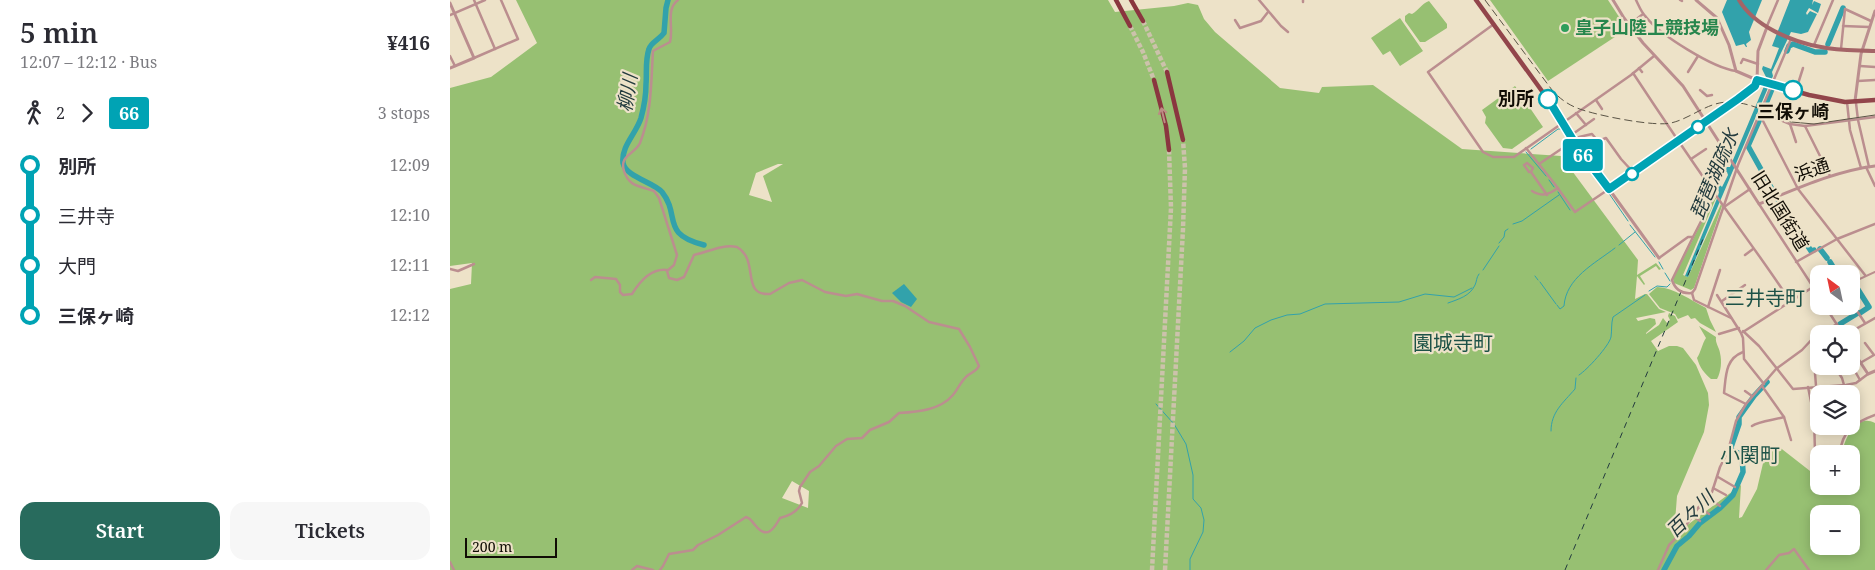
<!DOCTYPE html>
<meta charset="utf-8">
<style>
body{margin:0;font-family:"Noto Serif","Noto Sans JP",serif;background:#f7f7f7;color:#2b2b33;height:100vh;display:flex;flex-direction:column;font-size:19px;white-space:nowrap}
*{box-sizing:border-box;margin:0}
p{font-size:16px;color:#7c7c81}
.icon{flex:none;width:28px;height:28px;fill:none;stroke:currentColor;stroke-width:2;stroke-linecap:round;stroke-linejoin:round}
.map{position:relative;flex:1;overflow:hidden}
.sheet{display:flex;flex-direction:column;background:#fff;width:450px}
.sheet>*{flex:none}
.badge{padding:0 10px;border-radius:4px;font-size:18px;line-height:32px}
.needle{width:32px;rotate:327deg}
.tools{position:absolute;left:1360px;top:265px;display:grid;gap:10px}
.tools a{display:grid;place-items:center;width:50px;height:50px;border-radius:10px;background:#fff;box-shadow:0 2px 12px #0003;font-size:25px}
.scale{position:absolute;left:15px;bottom:12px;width:92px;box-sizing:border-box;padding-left:5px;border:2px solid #110d05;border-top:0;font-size:14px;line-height:18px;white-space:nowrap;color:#110d05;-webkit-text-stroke:4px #ede2c8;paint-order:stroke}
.map>.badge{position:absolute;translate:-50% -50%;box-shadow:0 0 0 2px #fff}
.legs{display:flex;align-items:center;gap:8px;height:55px;padding:0 20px;font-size:16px}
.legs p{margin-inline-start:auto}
.overview{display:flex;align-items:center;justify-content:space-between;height:85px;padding:0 20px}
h1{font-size:28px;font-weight:600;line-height:38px}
.cta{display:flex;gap:10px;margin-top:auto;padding:10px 20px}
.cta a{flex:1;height:58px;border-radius:15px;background:#286b5d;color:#fff;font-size:20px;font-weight:600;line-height:58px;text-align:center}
.cta a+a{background:#f7f7f7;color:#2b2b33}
ul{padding:0 20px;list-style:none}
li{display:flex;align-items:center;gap:18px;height:50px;font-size:19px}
li i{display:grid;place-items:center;width:8px;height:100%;margin:0 6px;background:currentColor}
li i::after{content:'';width:12px;height:12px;margin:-6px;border:4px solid;border-radius:50%;background:#fff}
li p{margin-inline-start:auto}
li:first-child i{background:linear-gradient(#0000 50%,currentColor 0)}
li:last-child i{background:linear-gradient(currentColor 50%,#0000 0)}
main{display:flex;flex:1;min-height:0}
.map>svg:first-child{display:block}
</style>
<main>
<section class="sheet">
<div class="overview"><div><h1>5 min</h1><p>12:07 – 12:12 · Bus</p></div><b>¥416</b></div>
<div class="legs"><svg class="icon" aria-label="walk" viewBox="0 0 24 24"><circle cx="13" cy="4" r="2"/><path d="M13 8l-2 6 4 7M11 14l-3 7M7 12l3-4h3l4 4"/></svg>2<svg class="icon" aria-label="forward" viewBox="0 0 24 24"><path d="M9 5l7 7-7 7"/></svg><b class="badge" style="background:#00a3b4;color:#fff">66</b><p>3 stops</p></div>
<ul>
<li><i style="color:#00a3b4"></i><b>別所</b><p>12:09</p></li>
<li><i style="color:#00a3b4"></i><span>三井寺</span><p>12:10</p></li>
<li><i style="color:#00a3b4"></i><span>大門</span><p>12:11</p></li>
<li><i style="color:#00a3b4"></i><b>三保ヶ崎</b><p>12:12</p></li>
</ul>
<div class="cta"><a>Start</a><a>Tickets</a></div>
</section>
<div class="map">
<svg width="1425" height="570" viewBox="0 0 1425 570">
<rect width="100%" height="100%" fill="#ede2c8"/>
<g fill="#97c072" fill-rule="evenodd">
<path d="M66,0H658L665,12L724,6L738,3L748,5L754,19L765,32L830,88L869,93L872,87L923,85L1012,149L1111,156L1188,260L1187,275L1206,263L1211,269L1209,270L1206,266L1190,276L1195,284L1194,285L1187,276L1185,299L1195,294H1197L1209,309L1216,312L1186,318L1188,321L1200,318L1205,319L1206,324L1196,333V334L1209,325L1213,318L1217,323L1220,320L1218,316L1219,313L1225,316L1228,322L1201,341L1208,351L1219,346H1227L1233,348L1246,365L1258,393L1259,405L1254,432L1227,496L1224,535L1291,485L1289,518L1292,517L1307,489L1314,459L1328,446L1369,478V486H1401V454H1392C1394,439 1406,413 1425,423V570H0V289L21,284L22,263L0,266V88L41,77L87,43ZM328,164H333L313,176L322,202L299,195L306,173ZM342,481L359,491L358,508L332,498ZM1369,514H1401V546H1369Z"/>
<polygon points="1040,0 1158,0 1177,29 1098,81"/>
<path d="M979,1L997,24V28L975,42H970L955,21V16L959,13L962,14C969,10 971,4 979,1Z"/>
<polygon points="950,18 973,51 950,66 940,51 933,55 921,38"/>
<polygon points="1065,86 1093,127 1062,149 1053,148 1035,123 1036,117 1032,110"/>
<polygon points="1264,197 1266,198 1233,275 1238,277 1271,204 1272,206 1244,288 1241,290 1224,283 1223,279"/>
<path d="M1207,287C1225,288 1240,300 1256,308L1260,320L1266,332L1250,323L1245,318L1241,319L1238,315L1228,319L1225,314L1210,308L1199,294Z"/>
<path d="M1249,326L1266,337C1265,343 1269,347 1270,353C1272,361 1271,372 1267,379H1261C1254,373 1250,368 1247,358C1251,352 1252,344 1256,338Z"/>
</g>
<g fill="#32a2ab">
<polygon points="1277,0 1312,0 1299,32 1301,40 1296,44 1297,47 1296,47 1294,44 1286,46 1272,12"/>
<polygon points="1340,0 1363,0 1362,5 1364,1 1371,4 1368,13 1359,8 1356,13 1357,15 1360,11 1367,14 1358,32 1351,34 1341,32 1322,72 1323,76 1238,277 1235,276 1268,196 1269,192 1266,186 1269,175 1272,176 1269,184 1272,187 1278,175 1277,172 1270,170 1275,167 1280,167 1317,79 1312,69 1313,66 1321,69 1329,48 1322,46"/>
<polygon points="454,284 467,299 461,307 451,302 442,293"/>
</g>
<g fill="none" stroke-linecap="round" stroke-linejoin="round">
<g stroke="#32a2ab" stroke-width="1">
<polyline points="1081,149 1108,129 1113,129 1127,151"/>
<polyline points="1076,152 1096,176"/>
<polyline points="1132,158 1156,189"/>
<polyline points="1099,180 1104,187"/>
<polyline points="1108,192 1120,210"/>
<polyline points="1158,192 1178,221"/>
<polyline points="1063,224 1072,221 1109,195"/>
<polyline points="1180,225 1205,257"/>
<polyline points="1049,243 1054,237 1055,231 1058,229"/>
<polyline points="1169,245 1185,232"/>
<polyline points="1209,262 1213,269"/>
<polyline points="1033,270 1049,246"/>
<polyline points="1215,273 1220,281"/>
<polyline points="1085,276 1088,280"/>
<polyline points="1090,282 1106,304"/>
<polyline points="1199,291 1207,286 1217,287 1220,284"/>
<path d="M998,303C1009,299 1020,296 1025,285C1027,281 1026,278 1029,274"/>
<path d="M1107,305L1110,309L1114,306C1116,278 1144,264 1165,248"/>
<polyline points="780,352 794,341 805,328 821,320 837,315 850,314 875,304 949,302 975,294 1004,297 1022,288"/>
<path d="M1129,375C1137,370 1159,346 1161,337C1162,330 1161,324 1163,317L1195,295"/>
<polyline points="706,404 724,424 736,444 743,475 743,499 751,508 754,520 753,532 740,559 740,570"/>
<path d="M1101,431C1101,412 1113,403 1125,389L1126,378"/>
</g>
<g stroke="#32a2ab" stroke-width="5.5">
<path d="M218,0L216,8L214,33C209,40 201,42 199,49C195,60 197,73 196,84C196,94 194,107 191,118C186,134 171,146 173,163C176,177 203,182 212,192C231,216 210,234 254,245"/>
<polyline points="1378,44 1393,8"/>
<polyline points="1337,51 1339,46 1343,44 1365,52 1375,52"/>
<polyline points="1315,106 1322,89"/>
<polyline points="1309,121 1298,146 1323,191"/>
<polyline points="1327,198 1361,251 1364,250"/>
<polyline points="1370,249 1377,258"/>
<polyline points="1380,262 1383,267"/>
<polyline points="1407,288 1419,307 1410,313"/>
<polyline points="1390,324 1408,313"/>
<polyline points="1214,570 1227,546 1239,536 1250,523 1270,508 1283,495 1293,472 1292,454 1280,450 1289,424 1289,417 1304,396 1317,382"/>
</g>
<polyline stroke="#233b3e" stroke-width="1" stroke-dasharray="6 5" stroke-linecap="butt" points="1115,570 1253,239"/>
<g stroke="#ccc2ab" stroke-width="4.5" stroke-dasharray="4.5 2" stroke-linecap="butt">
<polyline points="693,21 717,72"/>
<polyline points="680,26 693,52 704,80"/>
<polyline points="702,570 721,208 719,150"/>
<polyline points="715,570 733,229 735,168 733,140"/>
</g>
<polyline stroke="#bb8e8f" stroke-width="2" points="1401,283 1425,272"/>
<g stroke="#bb8e8f" stroke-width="2.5">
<polyline points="24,0 45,49"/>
<polyline points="809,0 831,26 838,32"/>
<polyline points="853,0 853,2"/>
<path d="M1186,0C1189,6 1191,12 1196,17C1210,35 1263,68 1286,71"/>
<polyline points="1230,0 1232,1"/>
<polyline points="0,15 35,0"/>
<polyline points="785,20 790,28 811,21 818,12"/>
<polyline points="1044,24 978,72 1033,152 1043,157 1064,157 1181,75 1204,56"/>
<polyline points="1179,25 1193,14"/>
<polyline points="1317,26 1328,0"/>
<polyline points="1393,26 1419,27"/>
<polyline points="1364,45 1383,0"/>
<polyline points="1391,49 1395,9 1421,21"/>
<polyline points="0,56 5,66"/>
<polyline points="24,58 68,39 51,0"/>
<polyline points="1291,63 1293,59 1308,64"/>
<polyline points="1410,66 1425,67"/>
<polyline points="1189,68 1192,72"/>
<polyline points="1238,72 1248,56"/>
<path d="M1183,73C1210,114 1237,154 1265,194C1290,230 1316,264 1340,301"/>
<polyline points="1408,81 1425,80"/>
<polyline points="1250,90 1257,96 1262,95"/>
<polyline points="1346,90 1353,68"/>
<polyline points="1146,100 1152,109"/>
<polyline points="1397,102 1400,130 1411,168"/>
<polyline points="1406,103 1408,120 1419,167"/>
<polyline points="1126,113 1136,125"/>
<polyline points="1312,119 1348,189 1415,275"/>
<polyline points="1312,119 1325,118 1340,124 1355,126 1425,117"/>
<polyline points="1340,124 1346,142"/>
<polyline points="1355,126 1380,176"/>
<polyline points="1120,136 1144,119"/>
<polyline points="1148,141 1152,148"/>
<polyline points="1076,148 1104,183 1125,212 1159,189"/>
<polyline points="1241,159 1256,149"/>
<polyline points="1089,164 1129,137 1142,134 1148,141 1156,138 1171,159 1183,172"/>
<polyline points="1416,167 1425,186"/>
<polyline points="1081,172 1083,168 1077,163 1074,165 1079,172 1081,172 1097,195"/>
<path d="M1082,191C1092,197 1098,195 1108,188"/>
<polyline points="1309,204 1369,296"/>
<polyline points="1274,207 1300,189"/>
<polyline points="1243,237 1265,194"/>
<polyline points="1295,255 1303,249"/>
<path d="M1209,258L1238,237H1243L1222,280C1225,289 1232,294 1242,293"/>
<polyline points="1346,262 1387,239 1425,224"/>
<polyline points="0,269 8,271 24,264"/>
<path d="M141,280L145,277L166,279L170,285V292L173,295L182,294C190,281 201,268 217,270"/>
<polyline points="1242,293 1245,289 1288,165 1341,39"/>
<polyline points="1242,293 1244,300 1281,318"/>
<polyline points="1267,295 1291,333 1293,338 1294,359 1314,384"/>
<polyline points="1272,301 1295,285"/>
<polyline points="1401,302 1415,323"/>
<polyline points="1375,306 1393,334"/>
<polyline points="1258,307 1270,270"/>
<polyline points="1293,331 1309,346 1343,389 1396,385 1406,383 1418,374"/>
<polyline points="1293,332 1363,287"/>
<polyline points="1269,334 1289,328"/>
<polyline points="1370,334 1387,324"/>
<polyline points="1397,334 1425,318"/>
<path d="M1293,352C1275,359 1276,376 1274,393L1296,404"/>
<polyline points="1369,356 1365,360 1371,371"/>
<polyline points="1403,359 1406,373 1410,380"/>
<polyline points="1405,366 1424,355 1415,343"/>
<polyline points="1312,386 1334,417 1341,440"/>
<polyline points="1366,386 1365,373 1380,370 1388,372 1392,378 1394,385"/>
<polyline points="1358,387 1364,416 1365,453 1369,464"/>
<polyline points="1295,391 1302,396"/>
<path d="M1302,426C1309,421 1324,420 1334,417"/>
<path d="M1390,454C1391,431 1406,422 1425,415"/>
<polyline points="1268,477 1285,487"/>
<polyline points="1263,488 1276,495"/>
<polyline points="1257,497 1270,506"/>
<polyline points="1249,507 1259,514"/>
<polyline points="1243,516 1250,521"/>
<polyline points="0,562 4,570"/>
<polyline points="182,570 187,566 203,570"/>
<path d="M210,570L213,566L219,554L243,550L248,545L268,535L296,517C302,519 301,521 305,525C317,540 324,529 330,518C339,516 347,512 352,503L349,491L350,487L360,472L369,466L386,446L397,439L412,438L420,430L439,422L449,413C468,412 490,410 503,395C508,389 511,381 517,376C521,372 526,372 529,366L520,347L509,329L479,322L455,306L443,301H432L407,294L396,296L375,292L352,280L339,283L320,294C290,296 310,260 287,247C272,244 258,252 244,255L234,277L227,280L219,278L217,271L224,265L227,255L209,198L204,191C190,186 179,187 174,171C169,155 185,154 190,143C202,112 201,82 203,51L220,42C224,28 215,10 228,0"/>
<polyline points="1208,570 1219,545 1230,534 1253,501 1262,492 1270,467 1278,451 1286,421 1296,404 1326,369 1352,350 1365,336 1369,334"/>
<polyline points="1316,570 1329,555 1339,553 1344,549 1359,570"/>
</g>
<g stroke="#bb8e8f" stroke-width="3">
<path d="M1163,0L1174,18L1193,43L1233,86L1309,204C1346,189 1385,171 1425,166"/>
<polyline points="1246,0 1267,18 1279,45 1286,71 1307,80 1308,51 1317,27"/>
<polyline points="0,3 24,58 0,68"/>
<polyline points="1405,101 1411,54 1425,11"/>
<polyline points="1159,189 1209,258"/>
<polyline points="1401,348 1418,374 1425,371"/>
</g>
<path stroke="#a46467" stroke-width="4" d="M1289,0C1304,26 1342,42 1371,47C1388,51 1407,50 1425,51"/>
<polyline stroke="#92454b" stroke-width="4.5" points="1026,0 1110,116 1128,149 1159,189 1295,94 1305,86 1307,80 1359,95 1395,102 1425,100"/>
<g stroke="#8a363f" stroke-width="4.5">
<polyline points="666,0 680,26"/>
<polyline points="681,0 693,21"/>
<polyline points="717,72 733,140"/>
<polyline points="704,80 716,126 719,150"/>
</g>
<polyline stroke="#5a5446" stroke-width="1" points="1341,122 1364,124 1425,115"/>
<path stroke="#5a5446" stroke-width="1" stroke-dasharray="8 4" stroke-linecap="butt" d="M1035,0L1102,90C1109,98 1117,104 1127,108C1144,115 1204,127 1221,123C1242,118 1257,102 1279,102C1300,102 1322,114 1341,122"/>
</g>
<defs><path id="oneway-shaft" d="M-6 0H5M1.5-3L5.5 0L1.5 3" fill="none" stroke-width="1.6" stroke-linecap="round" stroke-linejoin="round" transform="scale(1.25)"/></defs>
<use stroke="#bc8c84" href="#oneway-shaft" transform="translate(713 115) rotate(-103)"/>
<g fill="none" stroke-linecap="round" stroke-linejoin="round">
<defs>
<polyline id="line-1" points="1098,99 1128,148 1159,189 1288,99 1305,86 1307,80 1343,90"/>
</defs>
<use href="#line-1" stroke="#fff" stroke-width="11"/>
<use href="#line-1" stroke="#00a3b4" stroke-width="8"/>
</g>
<circle fill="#2e9e5b" stroke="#ede2c8" stroke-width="2" cx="1115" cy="28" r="5"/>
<g fill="#fff" stroke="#00a3b4" stroke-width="2.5">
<circle cx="1343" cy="90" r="9"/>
<circle cx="1098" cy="99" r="9"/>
<circle cx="1248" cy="127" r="6"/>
<circle cx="1182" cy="174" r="6"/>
</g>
<g text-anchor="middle" stroke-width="4.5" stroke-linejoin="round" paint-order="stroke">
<g font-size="18" font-weight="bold" fill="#27864d" stroke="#ede2c8" text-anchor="start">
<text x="1125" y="34">皇子山陸上競技場</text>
</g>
<g font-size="18" font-weight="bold" fill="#110d05" stroke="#ede2c8" text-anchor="end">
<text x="1084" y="105">別所</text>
<text x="1343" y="118" text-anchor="middle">三保ヶ崎</text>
</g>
<g font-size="18" fill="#110d05" stroke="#ede2c8">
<text transform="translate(1362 170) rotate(-19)" y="6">浜通</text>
<text transform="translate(1330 211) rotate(58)" y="6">旧北国街道</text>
</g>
<g font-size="19" font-style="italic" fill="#233b3e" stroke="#ede2c8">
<text transform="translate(177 93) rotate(-81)" y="7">柳川</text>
<text transform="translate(1264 174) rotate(-67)" y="7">琵琶湖疏水</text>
<text transform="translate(1240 514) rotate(-44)" y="7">百々川</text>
</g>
<g font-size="20" fill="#1d5247" stroke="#ede2c8">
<text x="1315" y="305">三井寺町</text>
<text x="1003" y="350">園城寺町</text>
<text x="1300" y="462">小関町</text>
</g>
</g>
</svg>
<div class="tools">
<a><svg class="needle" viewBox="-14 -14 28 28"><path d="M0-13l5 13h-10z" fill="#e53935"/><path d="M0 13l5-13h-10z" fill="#7c7c81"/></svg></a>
<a><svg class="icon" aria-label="locate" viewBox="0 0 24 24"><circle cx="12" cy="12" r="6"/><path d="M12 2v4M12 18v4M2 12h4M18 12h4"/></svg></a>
<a><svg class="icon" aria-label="layers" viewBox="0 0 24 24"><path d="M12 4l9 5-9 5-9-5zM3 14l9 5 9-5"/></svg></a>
<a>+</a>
<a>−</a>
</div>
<div class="scale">200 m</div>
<b class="badge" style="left:1133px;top:155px;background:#00a3b4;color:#fff">66</b>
</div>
</main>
